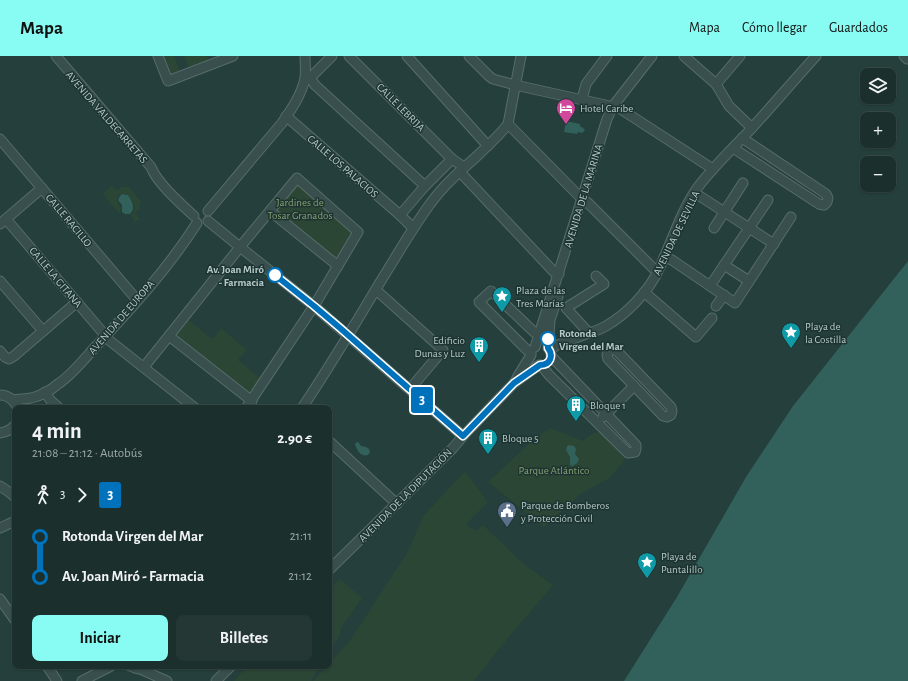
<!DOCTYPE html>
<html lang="es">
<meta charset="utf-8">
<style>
body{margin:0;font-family:"Alegreya Sans",sans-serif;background:#243735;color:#f1f3f6;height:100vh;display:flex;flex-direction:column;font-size:15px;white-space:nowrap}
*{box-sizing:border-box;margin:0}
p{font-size:13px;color:#a0a9aa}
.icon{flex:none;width:22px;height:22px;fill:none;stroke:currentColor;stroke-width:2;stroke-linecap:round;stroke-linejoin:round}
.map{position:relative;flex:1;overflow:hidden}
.details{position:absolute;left:12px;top:349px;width:320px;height:264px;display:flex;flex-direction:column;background:#1b2f2d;border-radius:8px;box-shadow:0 1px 3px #0004,0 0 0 1px #394a49}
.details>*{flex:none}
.badge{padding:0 8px;border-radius:3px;font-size:14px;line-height:26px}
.controls{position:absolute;left:860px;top:12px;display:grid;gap:8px}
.controls a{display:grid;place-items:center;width:36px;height:36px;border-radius:8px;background:#1b2f2d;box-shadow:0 1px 3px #0004,0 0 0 1px #394a49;font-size:20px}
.map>.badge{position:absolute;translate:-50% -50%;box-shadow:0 0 0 2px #fff}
.legs{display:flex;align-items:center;gap:6px;height:44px;padding:0 20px;font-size:13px}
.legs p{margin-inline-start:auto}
.head{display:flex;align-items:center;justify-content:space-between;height:68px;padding:0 20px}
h1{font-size:22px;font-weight:700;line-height:30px}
.primary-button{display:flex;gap:8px;margin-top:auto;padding:8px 20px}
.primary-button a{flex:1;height:46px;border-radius:8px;background:#88fbf2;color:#111;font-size:16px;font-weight:700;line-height:46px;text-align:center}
.primary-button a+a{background:#243735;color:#f1f3f6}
ul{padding:0 20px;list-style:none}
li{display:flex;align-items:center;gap:14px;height:40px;font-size:15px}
li i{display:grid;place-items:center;width:6px;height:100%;margin:0 5px;background:currentColor}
li i::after{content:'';width:10px;height:10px;margin:-5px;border:3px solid;border-radius:50%;background:#1b2f2d}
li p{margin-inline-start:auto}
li:first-child i{background:linear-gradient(#0000 50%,currentColor 0)}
li:last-child i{background:linear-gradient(currentColor 50%,#0000 0)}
header{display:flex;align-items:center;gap:24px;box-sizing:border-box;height:56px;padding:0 20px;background:#88fbf2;color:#111}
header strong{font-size:19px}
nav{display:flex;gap:22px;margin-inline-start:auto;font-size:14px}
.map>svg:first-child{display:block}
</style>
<header>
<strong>Mapa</strong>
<nav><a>Mapa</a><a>Cómo llegar</a><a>Guardados</a></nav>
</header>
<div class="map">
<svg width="908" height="625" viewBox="0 0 908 625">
<rect width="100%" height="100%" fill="#243f3c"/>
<g fill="#2b4634">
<polygon points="163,0 174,0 180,15 170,19"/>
<polygon points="184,0 207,0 209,5 189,12"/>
<polygon points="298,127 354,176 337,203 275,154"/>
<path d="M112,130L117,135L122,131H129L141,145L139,154L135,157L140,163L135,166L131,159C138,152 133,145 127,138L123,137L118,140L117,146C120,150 121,150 121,155L119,157L105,141L104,138V136Z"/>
<polygon points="187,263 212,283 221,272 247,294 238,304 262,323 250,340 174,280"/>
<polygon points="550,372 583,385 589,380 599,375 625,403 610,422 582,437 544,471 488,426 537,380"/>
<polygon points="465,415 488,446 466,468 476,475 483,469 525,509 553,529 499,593 474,625 313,625 327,610 329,610 329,607 349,586 375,546 407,497 424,459"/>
<polygon points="340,523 362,542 341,572 340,579 329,596 329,532"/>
<polygon points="247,610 320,610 311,625 234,625"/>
</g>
<g fill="#32615c">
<polygon points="566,65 580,68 580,70 583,72 585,74 582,77 578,76 577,78 564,76"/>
<path d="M122,138L128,139C132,145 136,153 130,158H125L122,156V149L118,144L120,140Z"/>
<polygon points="908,205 908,625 624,625 677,541 746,421 793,350"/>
<path d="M357,386H358L361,390L366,391L369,393L370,396L368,399C361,401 357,395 355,388Z"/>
<path d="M569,389C576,390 577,392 575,398L579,403L577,407L573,410L570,409V401L566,394L567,390Z"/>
</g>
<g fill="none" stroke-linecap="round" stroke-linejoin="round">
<defs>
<g id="minor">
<path d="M56,0L151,111C157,127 181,148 194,160"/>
<polyline points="158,0 168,25 233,0"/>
<polyline points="349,0 452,103"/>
<polyline points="407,0 488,90"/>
<polyline points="469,0 489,20 493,23 515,29 619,52 713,113"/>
<polyline points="684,0 716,28 729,50 752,72"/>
<polyline points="904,0 907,3 908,2"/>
<polyline points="310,22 315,29 425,130"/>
<polyline points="305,23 310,22 332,0"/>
<polyline points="716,28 740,0"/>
<polyline points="582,43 586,28 607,0"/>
<polyline points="286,60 400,159"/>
<polyline points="508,68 582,143"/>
<polyline points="0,83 137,244"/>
<polyline points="733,92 819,148 824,149 827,146 828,142 826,138 742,82"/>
<polyline points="460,116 554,216 559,218"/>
<polyline points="695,137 774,188"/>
<polyline points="587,146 653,212 658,214"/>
<path d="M208,155L282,67C291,54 302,38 305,22C306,15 305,7 305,0"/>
<polyline points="270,155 338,210"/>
<polyline points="6,163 110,285 195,352"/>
<polyline points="208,165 240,191 314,250 463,380"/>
<polyline points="0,168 42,132"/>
<polyline points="413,172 400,159 425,130 452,103 464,111"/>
<polyline points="714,172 743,127"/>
<polyline points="664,201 672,204 735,247 791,161"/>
<polyline points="724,209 749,225"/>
<polyline points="0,225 43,275"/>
<polyline points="710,230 768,144"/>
<polyline points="376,234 443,294 410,333"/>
<polyline points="644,236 696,281 712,262"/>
<polyline points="716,250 724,239"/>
<polyline points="589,277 566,252 604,228 596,220"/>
<polyline points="169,280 252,345"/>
<polyline points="535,291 607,63 613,50 652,0"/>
<polyline points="548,292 550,264 558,240"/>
<polygon points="612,293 617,295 671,351 672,355 671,359 667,361 663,360 608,303 607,299 608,295"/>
<polyline points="0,295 5,301 9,303 14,300 77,246"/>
<path d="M550,295L555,290C565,286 575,282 586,278C593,276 599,274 606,270C627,258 649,235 659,213C672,186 680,156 698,131C714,110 733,92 751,73C773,49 794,24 816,0"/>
<polyline points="531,297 526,293 479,246 491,235 534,276 539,278"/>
<polyline points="541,309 549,319 628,397 635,396 636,393 636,389 551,300"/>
<polyline points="144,311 240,191 297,122 358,176 314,250 246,352"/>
<polyline points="515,326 518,320 531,299"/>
<polyline points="45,336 51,345 59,352"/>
<path d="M0,339C9,339 14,344 18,352"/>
<path d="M13,344C19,343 25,343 31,342C40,340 51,334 58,328C72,319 85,302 97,289C133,251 169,211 197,167"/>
<path d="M302,352C329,312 354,270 379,228C396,201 411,174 430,148C443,130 460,115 476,101C487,90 499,80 508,68L521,0"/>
<polyline points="603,361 634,330"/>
<path d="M0,377C6,376 11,374 15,369"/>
<polyline points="329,385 397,448"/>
<polyline points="0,430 9,436 15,441"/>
<polyline points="0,472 15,465"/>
<polyline points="329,514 453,392 463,380 514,327 539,309"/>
<polyline points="0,543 15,564"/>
<polyline points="47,610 57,625"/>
<polyline points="130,610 135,612 140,613 167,625"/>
<polyline points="82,625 111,610"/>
<polyline points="216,625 231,610"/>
</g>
</defs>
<use href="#minor" stroke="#566d6b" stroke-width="11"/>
<use href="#minor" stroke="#384f4d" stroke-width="9"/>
</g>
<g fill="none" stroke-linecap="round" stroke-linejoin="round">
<defs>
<path id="line-1" d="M275,219L314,250L340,272L463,380L514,327L540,309C550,309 554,300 548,292V283"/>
</defs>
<use href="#line-1" stroke="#fff" stroke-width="9"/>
<use href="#line-1" stroke="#0072bc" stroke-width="6"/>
</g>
<defs>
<symbol id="hotel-pin" viewBox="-11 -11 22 30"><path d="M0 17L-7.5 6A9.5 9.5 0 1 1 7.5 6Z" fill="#d1479c" stroke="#1d3432"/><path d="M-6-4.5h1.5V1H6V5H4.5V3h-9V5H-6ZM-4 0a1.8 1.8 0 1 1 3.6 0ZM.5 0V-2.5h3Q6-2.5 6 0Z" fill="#fff"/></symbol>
<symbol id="sight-pin" viewBox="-11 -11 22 30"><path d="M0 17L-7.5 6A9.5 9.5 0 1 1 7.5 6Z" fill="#0f9aa8" stroke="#1d3432"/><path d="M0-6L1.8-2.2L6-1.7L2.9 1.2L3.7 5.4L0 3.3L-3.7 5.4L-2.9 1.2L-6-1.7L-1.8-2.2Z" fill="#fff"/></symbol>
<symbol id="building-pin" viewBox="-11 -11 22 30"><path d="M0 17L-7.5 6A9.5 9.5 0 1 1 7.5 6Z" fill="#0f9aa8" stroke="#1d3432"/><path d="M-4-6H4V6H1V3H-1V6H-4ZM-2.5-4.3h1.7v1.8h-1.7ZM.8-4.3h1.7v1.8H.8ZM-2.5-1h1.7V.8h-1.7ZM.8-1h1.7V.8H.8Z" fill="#fff"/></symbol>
<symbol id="civic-pin" viewBox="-11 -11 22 30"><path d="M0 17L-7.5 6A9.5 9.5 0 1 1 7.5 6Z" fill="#5c6f8a" stroke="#1d3432"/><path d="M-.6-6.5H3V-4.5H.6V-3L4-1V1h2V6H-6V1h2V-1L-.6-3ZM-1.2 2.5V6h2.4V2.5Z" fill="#fff"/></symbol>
</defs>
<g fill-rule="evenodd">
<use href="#hotel-pin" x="555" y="41" width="22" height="30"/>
<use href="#sight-pin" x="491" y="229" width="22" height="30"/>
<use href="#sight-pin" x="780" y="265" width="22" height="30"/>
<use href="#building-pin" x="468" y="279" width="22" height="30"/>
<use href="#building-pin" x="565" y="338" width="22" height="30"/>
<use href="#building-pin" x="477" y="371" width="22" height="30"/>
<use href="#civic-pin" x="496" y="444" width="22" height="30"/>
<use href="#sight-pin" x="636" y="495" width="22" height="30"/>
</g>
<g fill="#fff" stroke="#0072bc" stroke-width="2">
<circle cx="275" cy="219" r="7"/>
<circle cx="548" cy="283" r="7"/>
</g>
<g text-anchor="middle" stroke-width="3" stroke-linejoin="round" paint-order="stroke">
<g font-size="11" fill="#b4cac8" stroke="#1d3432">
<text transform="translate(401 51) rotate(45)" y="4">CALLE LEBRIJA</text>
<text transform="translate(107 61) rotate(49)" y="4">AVENIDA VALDECARRETAS</text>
<text transform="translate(343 110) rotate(41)" y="4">CALLE LOS PALACIOS</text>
<text transform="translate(583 140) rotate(-73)" y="4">AVENIDA DE LA MARINA</text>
<text transform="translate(69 164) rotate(50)" y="4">CALLE RACILLO</text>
<text transform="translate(676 177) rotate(-64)" y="4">AVENIDA DE SEVILLA</text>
<text transform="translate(56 221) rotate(50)" y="4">CALLE LA GITANA</text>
<text transform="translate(121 261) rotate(-49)" y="4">AVENIDA DE EUROPA</text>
<text transform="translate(405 439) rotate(-45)" y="4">AVENIDA DE LA DIPUTACIÓN</text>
</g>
<g font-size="11" fill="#b4cac8" stroke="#1d3432" text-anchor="start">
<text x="580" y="56">Hotel Caribe</text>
<text x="516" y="238">Plaza de las<tspan x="516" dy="13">Tres Marías</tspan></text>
<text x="805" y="274">Playa de<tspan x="805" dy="13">la Costilla</tspan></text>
<text x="465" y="288" text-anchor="end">Edificio<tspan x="465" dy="13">Dunas y Luz</tspan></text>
<text x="590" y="353">Bloque 1</text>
<text x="502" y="386">Bloque 5</text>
<text x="521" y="453">Parque de Bomberos<tspan x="521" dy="13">y Protección Civil</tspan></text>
<text x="661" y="504">Playa de<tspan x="661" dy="13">Puntalillo</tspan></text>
</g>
<g font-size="11" fill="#87a171" stroke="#1d3432">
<text x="300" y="150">Jardines de<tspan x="300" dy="13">Tosar Granados</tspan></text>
<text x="554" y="418">Parque Atlántico</text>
</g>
<g font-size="11" font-weight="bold" fill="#b4cac8" stroke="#1d3432" text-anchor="end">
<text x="264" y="217">Av. Joan Miró<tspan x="264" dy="13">- Farmacia</tspan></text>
<text x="559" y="281" text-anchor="start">Rotonda<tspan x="559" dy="13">Virgen del Mar</tspan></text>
</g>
</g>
</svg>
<div class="controls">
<a><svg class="icon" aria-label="layers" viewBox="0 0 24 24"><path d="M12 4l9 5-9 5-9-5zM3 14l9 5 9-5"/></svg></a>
<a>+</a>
<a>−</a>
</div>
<b class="badge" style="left:422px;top:344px;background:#0072bc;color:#fff">3</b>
<section class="details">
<div class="head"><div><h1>4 min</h1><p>21:08 – 21:12 · Autobús</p></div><b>2.90 €</b></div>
<div class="legs"><svg class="icon" aria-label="walk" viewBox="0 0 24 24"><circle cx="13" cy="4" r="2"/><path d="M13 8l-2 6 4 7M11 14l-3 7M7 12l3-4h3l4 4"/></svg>3<svg class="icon" aria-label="forward" viewBox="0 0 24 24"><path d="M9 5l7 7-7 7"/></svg><b class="badge" style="background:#0072bc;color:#fff">3</b></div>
<ul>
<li><i style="color:#0072bc"></i><b>Rotonda Virgen del Mar</b><p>21:11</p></li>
<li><i style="color:#0072bc"></i><b>Av. Joan Miró - Farmacia</b><p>21:12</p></li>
</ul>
<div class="primary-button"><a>Iniciar</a><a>Billetes</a></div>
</section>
</div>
